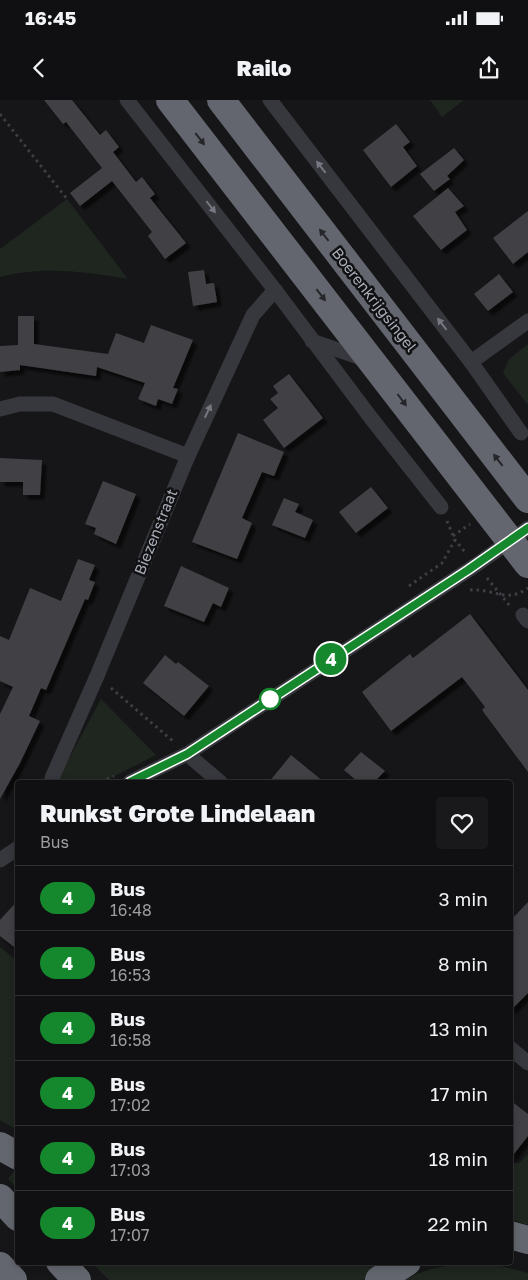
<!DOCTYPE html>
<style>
body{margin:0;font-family:"Golos Text",sans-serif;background:#19191b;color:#f1f3f6;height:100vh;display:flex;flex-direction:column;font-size:19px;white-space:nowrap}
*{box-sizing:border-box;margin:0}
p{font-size:16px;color:#9c9d9f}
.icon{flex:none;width:28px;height:28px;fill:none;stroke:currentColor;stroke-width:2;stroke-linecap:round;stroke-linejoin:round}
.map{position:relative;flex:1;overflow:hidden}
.sheet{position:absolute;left:15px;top:680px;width:498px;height:485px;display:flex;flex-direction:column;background:#101012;border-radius:5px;box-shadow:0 2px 8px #0003,0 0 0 1px #303032}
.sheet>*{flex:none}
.badge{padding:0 10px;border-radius:16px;font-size:18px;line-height:32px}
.map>.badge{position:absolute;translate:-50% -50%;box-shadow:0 0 0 2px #fff}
.round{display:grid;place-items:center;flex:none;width:52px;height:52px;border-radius:5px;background:#19191b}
.summary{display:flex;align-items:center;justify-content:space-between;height:85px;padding:0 25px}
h1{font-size:24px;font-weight:800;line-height:38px}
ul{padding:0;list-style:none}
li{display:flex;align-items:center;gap:15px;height:65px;padding:0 25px;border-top:1px solid #303032}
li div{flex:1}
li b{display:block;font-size:19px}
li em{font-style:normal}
li .badge{min-width:55px;font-weight:700;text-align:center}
.status{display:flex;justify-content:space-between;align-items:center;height:35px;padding:0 25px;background:#101012;direction:ltr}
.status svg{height:14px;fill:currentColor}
header{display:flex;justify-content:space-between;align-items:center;height:65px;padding:0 25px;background:#101012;font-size:22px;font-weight:800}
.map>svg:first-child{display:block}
</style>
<div class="status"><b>16:45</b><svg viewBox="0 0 49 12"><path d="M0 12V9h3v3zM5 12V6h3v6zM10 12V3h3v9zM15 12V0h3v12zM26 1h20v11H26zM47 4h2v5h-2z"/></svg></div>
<header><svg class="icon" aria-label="back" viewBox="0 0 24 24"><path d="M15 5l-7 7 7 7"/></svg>Railo<svg class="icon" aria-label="share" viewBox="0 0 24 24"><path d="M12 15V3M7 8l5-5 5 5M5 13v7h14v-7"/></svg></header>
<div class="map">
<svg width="528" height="1180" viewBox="0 0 528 1180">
<defs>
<filter id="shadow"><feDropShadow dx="4.5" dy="4.5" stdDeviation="1" flood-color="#0009"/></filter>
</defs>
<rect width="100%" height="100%" fill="#161618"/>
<g fill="#1e261f">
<polygon points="430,0 464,0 442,17"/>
<path d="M67,99L128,179C86,171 41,166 0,177V149Z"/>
<polygon points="528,244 528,305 503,273 509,259"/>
<polygon points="101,599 156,655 103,682 60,682 58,679"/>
<polygon points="0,847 17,861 17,1030 0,1020"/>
<polygon points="528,1054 528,1125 510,1119 510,1063 519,1063"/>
<polygon points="16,1068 17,1069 17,1088 8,1079"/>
<polygon points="92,1163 385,1163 367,1180 109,1180"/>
<path d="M489,1163L528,1173V1180H405C431,1165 458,1164 489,1163Z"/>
</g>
<g fill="#404145" filter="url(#shadow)">
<polygon points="44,0 72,0 100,35 106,30 119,47 113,52 136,82 142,77 155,94 150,98 186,143 165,159 148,136 152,132 112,81 80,106 70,93 102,68 66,22 63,24"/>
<polygon points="396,24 410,42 403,47 417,66 391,87 363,50"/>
<polygon points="454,48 464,60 447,76 450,79 434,91 420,74"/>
<polygon points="448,88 464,106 455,112 467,130 441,150 413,116"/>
<polygon points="528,111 528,152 513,164 493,138"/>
<polygon points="204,170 206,184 214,183 217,202 193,206 188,172"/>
<polygon points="499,174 513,192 488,211 474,194"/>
<polygon points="18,216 34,216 34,244 108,254 116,233 144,243 151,225 193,240 173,288 178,289 172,304 158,299 156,306 138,299 145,283 97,267 96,276 20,265 20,270 0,272 0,246 18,245"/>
<polygon points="289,274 323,318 284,348 263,320 278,308 270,299 278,293 273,286"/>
<polygon points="238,333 284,352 274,376 262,372 242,418 252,423 237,459 192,442"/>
<polygon points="0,358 42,360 40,395 23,395 23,382 0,382"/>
<polygon points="103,381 136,394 116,444 94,434 96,428 85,424"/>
<polygon points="371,387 388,408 356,433 339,412"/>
<polygon points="284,398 299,404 295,412 313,420 305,438 272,425"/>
<polygon points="78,459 95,465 89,480 95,482 88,500 85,499 46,590 41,588 29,616 40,621 20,663 0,699 0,614 13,587 0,581 0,536 9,540 30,488 61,501"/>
<polygon points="181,466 229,488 221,507 213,503 204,522 164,506"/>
<polygon points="470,514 528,590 528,672 482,610 485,607 462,577 391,631 362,592 410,554 413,558"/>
<polygon points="165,555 176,564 178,562 209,586 184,616 143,583"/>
<polygon points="361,652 385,671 374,682 358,682 344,670"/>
<polygon points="291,655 324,682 269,682"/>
<polygon points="18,800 18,850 0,836 0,820"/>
<polygon points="528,802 528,893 510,911 510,821"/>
<polygon points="510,1000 528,1014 528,1036 510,1059"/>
</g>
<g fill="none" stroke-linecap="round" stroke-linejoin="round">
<g stroke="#3d3f44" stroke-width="3" stroke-dasharray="2.5 4" stroke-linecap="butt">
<polyline points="0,14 67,99"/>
<polyline points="447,421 455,440 465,452"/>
<polyline points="453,436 470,424"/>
<polyline points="487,478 510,506"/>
<polyline points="409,486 442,463 455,440"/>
<path d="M470,490C494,488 506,504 528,488"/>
<polyline points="111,588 174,642"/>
<polyline points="101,682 114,676"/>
</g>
<g stroke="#37383d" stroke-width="15">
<polyline points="127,0 275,190 371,318 441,407"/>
<polyline points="270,0 471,262 521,333"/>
<polyline points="312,241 367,260"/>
<polyline points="471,262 528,221"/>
<polyline points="0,309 20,304 53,304 188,356"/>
<polyline points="523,515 528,521"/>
<polyline points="187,654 220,682"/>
<polyline points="53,682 52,678 97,576 188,356 253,215 275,190"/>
<polyline points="130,682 187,654 476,465 528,428"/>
<polyline points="0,760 18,748"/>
<polyline points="510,948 528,963"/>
</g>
<g stroke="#63666e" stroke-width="28">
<polyline points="170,0 528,464"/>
<polyline points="221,0 528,399"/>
<polyline points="0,1046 18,1056"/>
<polyline points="0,1098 18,1117"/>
<polyline points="510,1135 528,1140"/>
<polyline points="60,1162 77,1180"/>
<polyline points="0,1166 13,1180"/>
<polyline points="379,1180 407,1162"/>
</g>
</g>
<defs><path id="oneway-solid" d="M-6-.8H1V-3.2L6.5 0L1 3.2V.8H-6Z" transform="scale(1.25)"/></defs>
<g fill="#26262a">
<use href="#oneway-solid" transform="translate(200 39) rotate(52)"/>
<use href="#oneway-solid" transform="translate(324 135) rotate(-128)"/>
<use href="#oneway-solid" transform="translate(321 195) rotate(52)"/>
<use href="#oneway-solid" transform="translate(402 300) rotate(53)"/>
<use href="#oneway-solid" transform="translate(498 360) rotate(-128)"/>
</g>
<g fill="#757881">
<use href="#oneway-solid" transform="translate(321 67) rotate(-128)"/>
<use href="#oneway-solid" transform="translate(211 107) rotate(52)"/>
<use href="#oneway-solid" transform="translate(442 224) rotate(-128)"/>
<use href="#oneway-solid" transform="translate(208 311) rotate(-65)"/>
</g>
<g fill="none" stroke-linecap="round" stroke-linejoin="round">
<defs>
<polyline id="line" points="130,682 187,654 468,470 528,428"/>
</defs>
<use href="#line" stroke="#fff" stroke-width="11"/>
<use href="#line" stroke="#15882e" stroke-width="8"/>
</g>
<circle fill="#fff" stroke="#15882e" stroke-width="2.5" cx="270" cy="599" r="10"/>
<g text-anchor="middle" stroke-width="5" stroke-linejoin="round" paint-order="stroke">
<g font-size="15" fill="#a8adb8" stroke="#111113">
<text transform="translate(374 200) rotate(52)" y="5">Boerenkrijgsingel</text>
<text transform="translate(156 432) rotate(-68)" y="5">Biezenstraat</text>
</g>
</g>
</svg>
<b class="badge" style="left:331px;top:559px;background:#15882e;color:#fff">4</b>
<section class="sheet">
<div class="summary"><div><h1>Runkst Grote Lindelaan</h1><p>Bus</p></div><a class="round"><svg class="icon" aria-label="heart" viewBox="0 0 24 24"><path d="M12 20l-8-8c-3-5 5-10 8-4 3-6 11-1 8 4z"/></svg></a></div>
<ul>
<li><span class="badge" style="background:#15882e;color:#fff">4</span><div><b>Bus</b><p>16:48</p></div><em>3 min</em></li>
<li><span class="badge" style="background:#15882e;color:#fff">4</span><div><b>Bus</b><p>16:53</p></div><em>8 min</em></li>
<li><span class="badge" style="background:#15882e;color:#fff">4</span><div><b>Bus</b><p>16:58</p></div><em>13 min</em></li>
<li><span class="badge" style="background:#15882e;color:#fff">4</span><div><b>Bus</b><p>17:02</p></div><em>17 min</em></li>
<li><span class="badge" style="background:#15882e;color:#fff">4</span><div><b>Bus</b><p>17:03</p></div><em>18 min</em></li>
<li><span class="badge" style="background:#15882e;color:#fff">4</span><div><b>Bus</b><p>17:07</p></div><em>22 min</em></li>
</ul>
</section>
</div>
